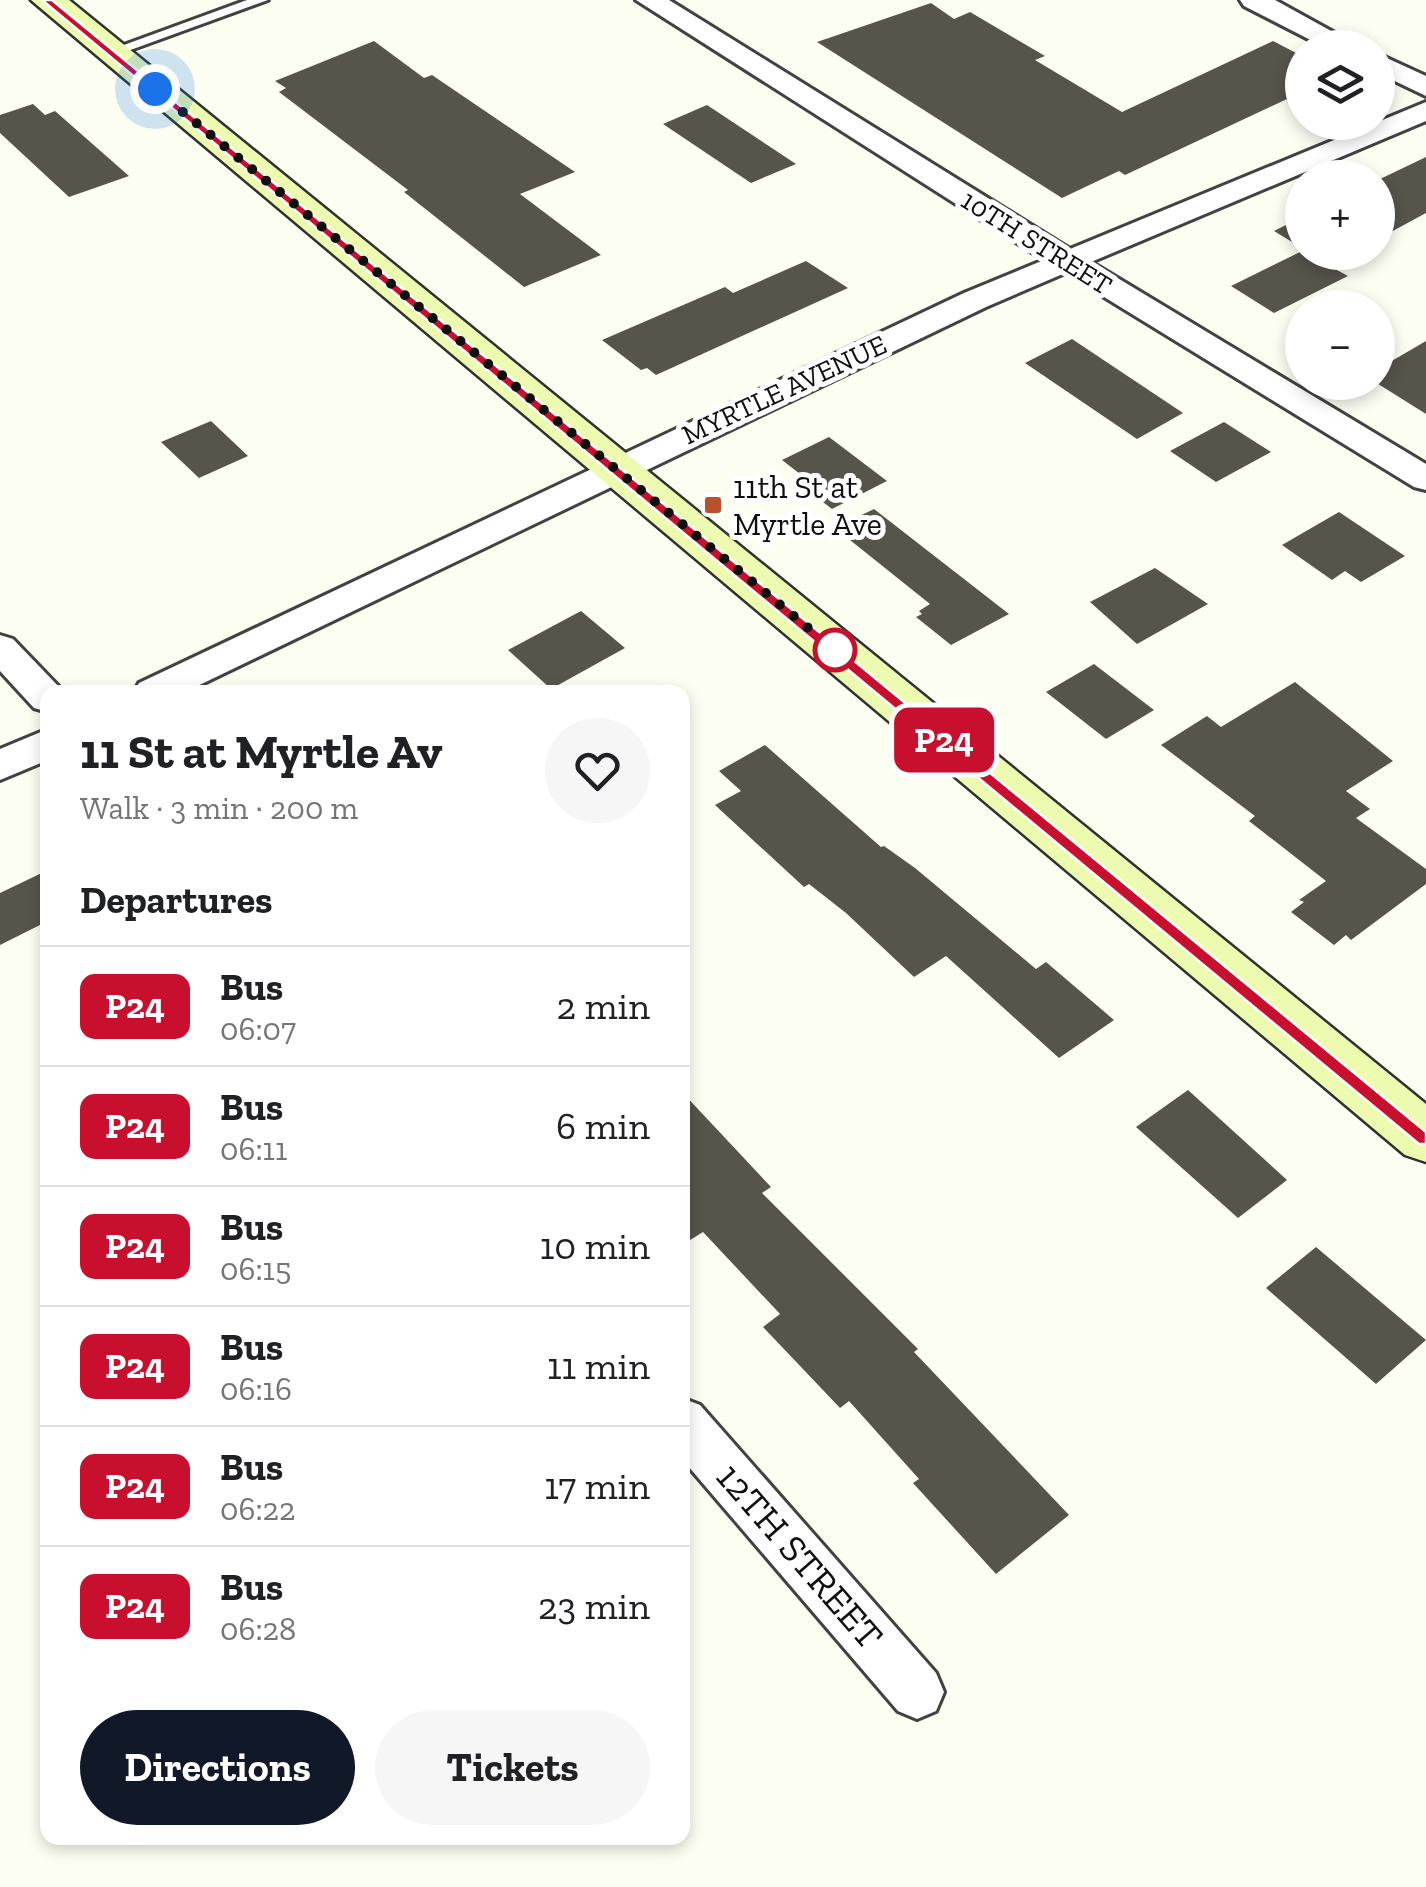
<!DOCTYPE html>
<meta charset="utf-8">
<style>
body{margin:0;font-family:"Zilla Slab",serif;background:#f6f6f6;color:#202124;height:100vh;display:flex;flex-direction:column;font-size:38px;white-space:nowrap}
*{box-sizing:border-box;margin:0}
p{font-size:32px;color:#757577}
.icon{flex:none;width:55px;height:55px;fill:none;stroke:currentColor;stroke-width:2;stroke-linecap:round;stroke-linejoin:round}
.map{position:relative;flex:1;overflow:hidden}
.side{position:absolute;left:40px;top:685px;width:650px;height:1160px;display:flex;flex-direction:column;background:#fff;border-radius:20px;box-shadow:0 5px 15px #0003}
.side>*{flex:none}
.badge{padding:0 20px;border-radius:15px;font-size:35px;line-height:65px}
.buttons{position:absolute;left:1285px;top:30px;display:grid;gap:20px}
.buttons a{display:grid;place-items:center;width:110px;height:110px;border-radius:50%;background:#fff;box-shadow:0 5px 15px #0003;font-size:50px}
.you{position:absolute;width:50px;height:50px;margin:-25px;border:8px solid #fff;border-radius:50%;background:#1a73e8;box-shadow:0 0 0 15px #1a73e833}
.map>.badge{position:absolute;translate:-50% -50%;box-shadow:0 0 0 5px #fff}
h2{padding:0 40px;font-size:38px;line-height:90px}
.round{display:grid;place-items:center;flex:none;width:105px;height:105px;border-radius:52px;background:#f6f6f6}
.headline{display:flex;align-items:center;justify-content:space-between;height:170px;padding:0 40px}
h1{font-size:48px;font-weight:700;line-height:75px}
.cta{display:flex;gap:20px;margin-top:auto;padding:20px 40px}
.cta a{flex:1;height:115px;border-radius:60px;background:#111827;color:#fff;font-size:40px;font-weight:700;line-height:115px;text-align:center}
.cta a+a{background:#f6f6f6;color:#202124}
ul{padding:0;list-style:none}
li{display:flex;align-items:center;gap:30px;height:120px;padding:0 40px;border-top:2px solid #e0e0e0}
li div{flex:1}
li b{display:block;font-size:38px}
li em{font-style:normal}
li .badge{min-width:110px;font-weight:700;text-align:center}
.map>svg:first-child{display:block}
</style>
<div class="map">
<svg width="1426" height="1887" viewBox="0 0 1426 1887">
<rect width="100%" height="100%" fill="#fdfef2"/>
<g fill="#57544c">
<polygon points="931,3 954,19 970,12 1045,56 1035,60 1122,112 1273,41 1302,56 1302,92 1125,175 1119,171 1062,198 817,42"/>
<polygon points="374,41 424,78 432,75 575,172 520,194 601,255 524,287 404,192 408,190 279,92 286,88 275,81"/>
<polygon points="33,104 45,115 55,111 129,176 69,197 0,133 0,115"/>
<polygon points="707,105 796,164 751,183 663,124"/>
<polygon points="1426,157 1426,213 1378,239 1378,180"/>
<polygon points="1302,217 1302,248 1274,231"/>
<polygon points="1302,251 1348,276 1274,313 1231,286"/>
<polygon points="806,261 848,288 656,375 647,368 641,370 602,340 725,287 733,293"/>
<polygon points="1072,339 1183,413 1137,439 1025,363"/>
<polygon points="1426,341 1426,414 1375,382 1378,369"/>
<polygon points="211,421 248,456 199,478 161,442"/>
<polygon points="1224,422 1271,452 1216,482 1170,451"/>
<polygon points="829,437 887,481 832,509 792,478 800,474 782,460"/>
<polygon points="874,509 1009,614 951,645 916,617 922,614 919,611 930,604 835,528"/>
<polygon points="1339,512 1405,556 1361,582 1345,571 1332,580 1282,545"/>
<polygon points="1155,568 1208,604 1137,644 1090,602"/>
<polygon points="581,611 625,648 551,689 508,650"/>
<polygon points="1094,664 1154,710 1106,739 1046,692"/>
<polygon points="1295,682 1393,761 1346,791 1370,809 1356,818 1426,869 1426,884 1351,940 1346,935 1334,945 1291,912 1304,902 1299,900 1326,881 1249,821 1255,816 1161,745 1207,716 1221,727"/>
<polygon points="765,745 881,847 884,846 915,868 1036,969 1046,962 1114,1020 1059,1058 946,956 914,977 846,913 809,884 804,887 715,805 741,791 719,771"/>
<polygon points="48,870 48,921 0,945 0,893"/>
<polygon points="1188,1090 1287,1180 1238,1218 1136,1127"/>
<polygon points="682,1092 771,1187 762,1193 918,1349 914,1352 1069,1515 996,1574 913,1483 919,1479 849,1401 840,1408 763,1327 780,1314 703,1232 682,1245"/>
<polygon points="1316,1247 1426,1340 1376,1384 1266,1288"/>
</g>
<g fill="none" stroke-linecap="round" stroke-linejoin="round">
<defs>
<polygon id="lane" points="247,0 268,0 114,56 102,53"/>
<g id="street">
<polygon points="636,0 669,0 1070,249 1426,102 1426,121 1091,262 1426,464 1426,490 1414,487 1065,273 986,307 185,692 134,692 139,683 964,293 1044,260"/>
<polygon points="1240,0 1275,0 1362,48 1326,48 1244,6"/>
<polygon points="1378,54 1426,76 1426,96 1378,73"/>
<polygon points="0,635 13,639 62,690 63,692 48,692 48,712 34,708 0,671"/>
<polygon points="48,729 48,760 0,780 0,749"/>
<polygon points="682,1398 700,1405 936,1673 944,1692 936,1711 917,1719 898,1711 682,1459"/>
</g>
<polygon id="secondary" points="31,0 69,0 1426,1104 1426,1162 1405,1155"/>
</defs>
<use href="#lane" stroke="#424242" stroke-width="6"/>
<use href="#street" stroke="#424242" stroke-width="6"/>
<use href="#secondary" stroke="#313131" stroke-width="5"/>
<use href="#lane" fill="#fff" fill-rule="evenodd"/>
<use href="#street" fill="#fff" fill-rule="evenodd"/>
<use href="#secondary" fill="#edfbb0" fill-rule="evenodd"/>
</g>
<polygon fill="#c8102e" stroke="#fff" stroke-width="2.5" points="42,0 52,0 1426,1132 1426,1144 1419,1144"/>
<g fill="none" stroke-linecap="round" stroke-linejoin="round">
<polyline stroke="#0f0f0f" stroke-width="10" stroke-dasharray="0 18" points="155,89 835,650"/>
</g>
<rect fill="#b9512d" stroke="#fff" stroke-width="4" x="703" y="495" width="20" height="20" rx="5"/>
<circle fill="#fff" stroke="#c8102e" stroke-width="5" cx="835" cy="650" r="20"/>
<g text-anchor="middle" stroke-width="10" stroke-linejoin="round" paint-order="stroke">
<g font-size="28" fill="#0f0f0f" stroke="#fff">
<text transform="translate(1037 242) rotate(32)" y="10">10TH STREET</text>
<text transform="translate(784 389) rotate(-25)" y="10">MYRTLE AVENUE</text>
</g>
<g font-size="32" fill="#0f0f0f" stroke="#fff" text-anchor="start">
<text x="733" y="498">11th St at<tspan x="733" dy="37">Myrtle Ave</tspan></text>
</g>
<g font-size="38" fill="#0f0f0f" stroke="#fff">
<text transform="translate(800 1556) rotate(49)" y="13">12TH STREET</text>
</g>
</g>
</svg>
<div class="buttons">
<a><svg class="icon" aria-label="layers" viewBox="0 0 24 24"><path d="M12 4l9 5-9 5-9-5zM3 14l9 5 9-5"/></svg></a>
<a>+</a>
<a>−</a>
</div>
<div class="you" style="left:155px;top:89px"></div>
<b class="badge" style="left:944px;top:740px;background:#c8102e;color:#fff">P24</b>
<section class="side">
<div class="headline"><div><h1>11 St at Myrtle Av</h1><p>Walk · 3 min · 200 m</p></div><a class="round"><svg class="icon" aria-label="heart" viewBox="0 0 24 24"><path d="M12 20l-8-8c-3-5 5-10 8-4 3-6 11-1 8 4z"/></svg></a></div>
<h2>Departures</h2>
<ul>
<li><span class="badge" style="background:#c8102e;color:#fff">P24</span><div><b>Bus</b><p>06:07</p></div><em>2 min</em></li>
<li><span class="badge" style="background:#c8102e;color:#fff">P24</span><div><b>Bus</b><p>06:11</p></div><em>6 min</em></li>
<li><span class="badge" style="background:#c8102e;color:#fff">P24</span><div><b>Bus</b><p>06:15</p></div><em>10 min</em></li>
<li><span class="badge" style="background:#c8102e;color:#fff">P24</span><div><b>Bus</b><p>06:16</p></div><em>11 min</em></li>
<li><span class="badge" style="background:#c8102e;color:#fff">P24</span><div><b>Bus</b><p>06:22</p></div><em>17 min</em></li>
<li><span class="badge" style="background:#c8102e;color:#fff">P24</span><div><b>Bus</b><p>06:28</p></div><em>23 min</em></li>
</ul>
<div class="cta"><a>Directions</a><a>Tickets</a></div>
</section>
</div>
